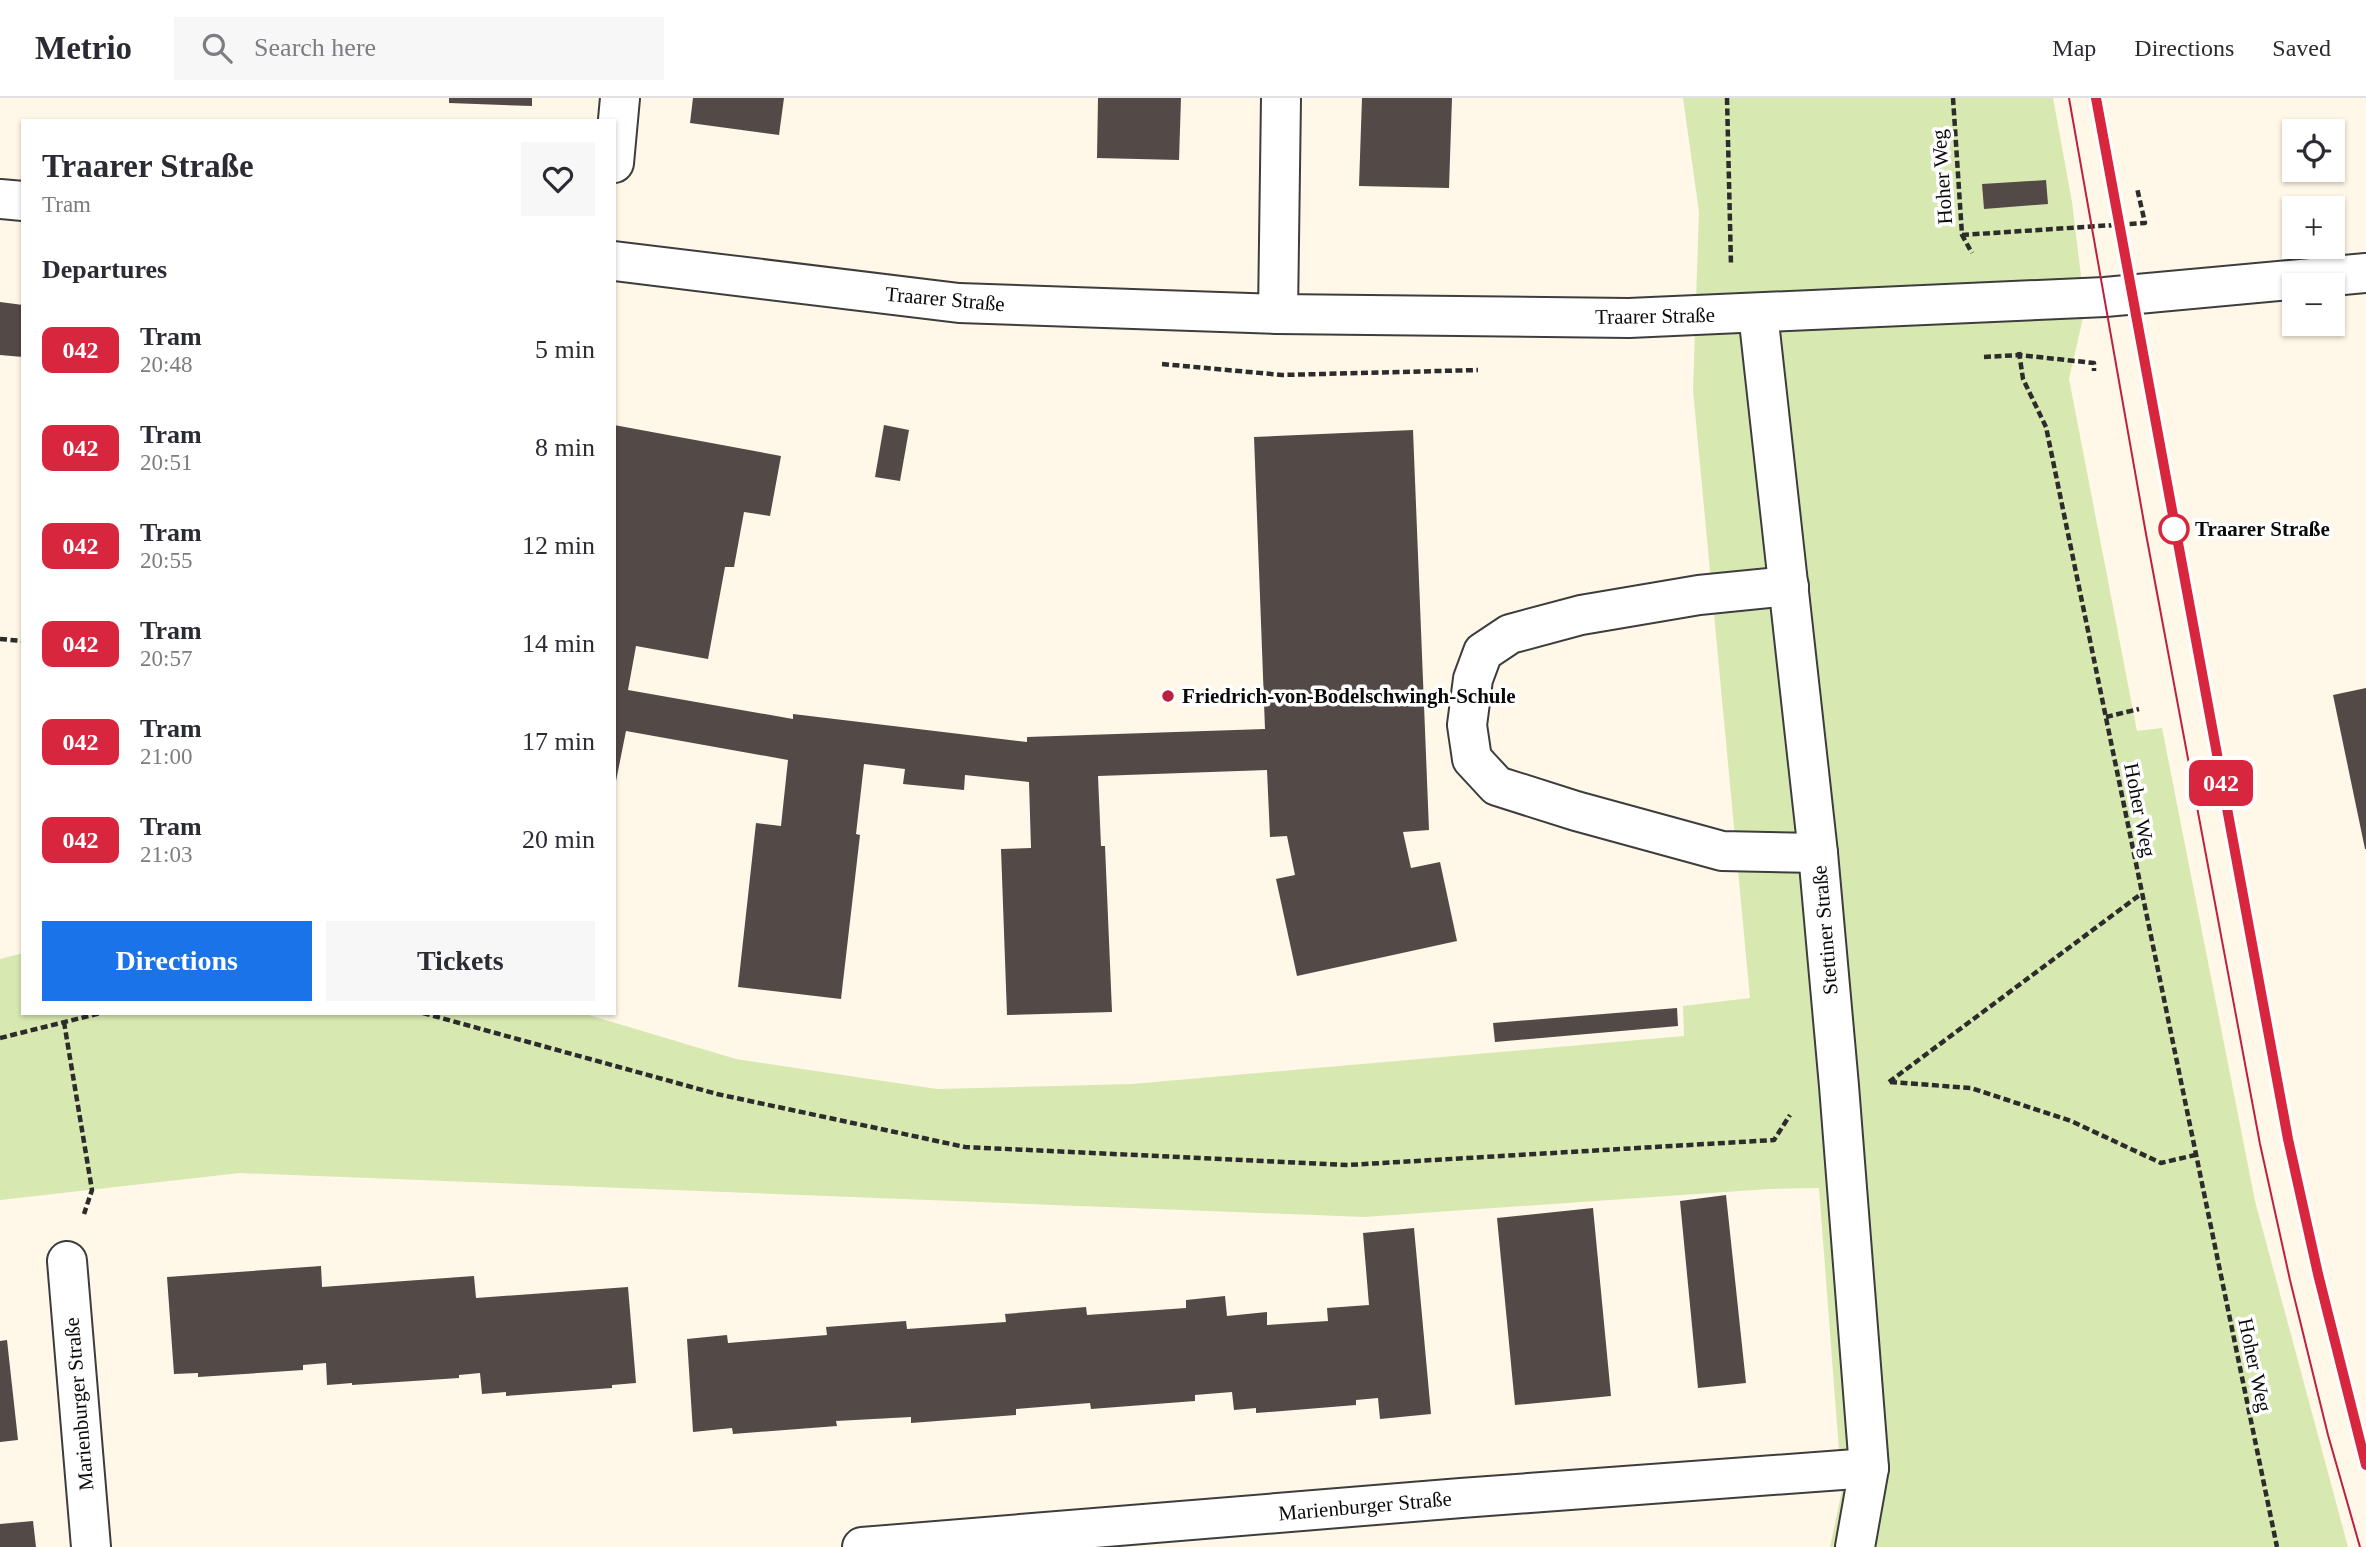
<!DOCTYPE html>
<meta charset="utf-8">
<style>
body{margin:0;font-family:Georgia,serif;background:#f7f7f7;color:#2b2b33;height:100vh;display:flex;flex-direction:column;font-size:26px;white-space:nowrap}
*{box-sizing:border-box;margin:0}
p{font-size:23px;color:#7c7c81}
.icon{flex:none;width:38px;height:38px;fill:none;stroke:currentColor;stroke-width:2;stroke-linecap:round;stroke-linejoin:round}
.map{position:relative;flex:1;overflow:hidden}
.sheet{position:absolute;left:21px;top:21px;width:595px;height:896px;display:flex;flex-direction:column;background:#fff;border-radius:0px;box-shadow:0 2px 5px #0004}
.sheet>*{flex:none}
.badge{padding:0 14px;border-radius:10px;font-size:24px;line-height:46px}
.controls{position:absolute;left:2282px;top:21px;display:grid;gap:14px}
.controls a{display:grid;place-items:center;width:63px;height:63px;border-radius:0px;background:#fff;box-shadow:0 2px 5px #0004;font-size:35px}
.map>.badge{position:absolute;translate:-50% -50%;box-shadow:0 0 0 4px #fff}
h2{padding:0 21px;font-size:26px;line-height:63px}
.round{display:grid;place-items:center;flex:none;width:74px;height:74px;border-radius:0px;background:#f7f7f7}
.summary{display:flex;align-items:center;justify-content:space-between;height:119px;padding:0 21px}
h1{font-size:33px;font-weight:800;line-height:52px}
.primary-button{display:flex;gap:14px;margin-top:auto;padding:14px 21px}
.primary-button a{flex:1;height:80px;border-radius:0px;background:#1a73e8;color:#fff;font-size:28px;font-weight:800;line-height:80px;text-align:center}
.primary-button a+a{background:#f7f7f7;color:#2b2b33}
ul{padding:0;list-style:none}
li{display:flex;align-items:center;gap:21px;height:98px;padding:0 21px}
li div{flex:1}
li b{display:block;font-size:26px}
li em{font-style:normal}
li .badge{min-width:77px;font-weight:700;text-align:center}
header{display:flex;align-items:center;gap:42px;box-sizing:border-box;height:98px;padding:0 35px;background:#fff;border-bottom:2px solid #e1e1e2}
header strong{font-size:33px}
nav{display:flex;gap:38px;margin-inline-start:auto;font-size:24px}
.search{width:490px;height:63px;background:#f7f7f7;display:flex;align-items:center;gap:18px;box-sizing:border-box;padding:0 24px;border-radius:0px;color:#7c7c81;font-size:26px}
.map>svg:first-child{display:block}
</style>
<header>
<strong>Metrio</strong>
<div class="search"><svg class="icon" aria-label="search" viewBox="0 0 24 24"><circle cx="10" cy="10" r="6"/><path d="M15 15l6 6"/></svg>Search here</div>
<nav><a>Map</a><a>Directions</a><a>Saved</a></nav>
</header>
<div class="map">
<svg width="2366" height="1449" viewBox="0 0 2366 1449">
<rect width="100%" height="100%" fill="#fff7e7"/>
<polygon fill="#d7e9b1" points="1683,0 2053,0 2072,104 2085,211 2069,281 2137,633 2162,630 2255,1103 2348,1449 1830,1449 1842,1392 1819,1090 1768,1091 1364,1119 240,1075 0,1102 0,861 23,855 23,915 582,915 736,961 937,991 1132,986 1684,938 1683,908 1750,900 1693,292 1699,114"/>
<g fill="#534946">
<polygon points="449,0 532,0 532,8 449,5"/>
<polygon points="693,0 784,0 779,37 690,25"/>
<polygon points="1098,0 1181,0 1179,62 1097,60"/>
<polygon points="1362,0 1452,0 1449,90 1359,88"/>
<polygon points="2046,82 2048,106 1984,111 1982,86"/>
<polygon points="0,204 23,207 23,259 0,257"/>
<polygon points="614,327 781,358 770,418 744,414 734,469 725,469 708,561 636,548 628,592 793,621 793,616 1027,644 1027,639 1265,631 1254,339 1413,332 1429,732 1403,734 1411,770 1440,764 1457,843 1297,878 1276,781 1295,777 1287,738 1270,739 1267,672 1098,678 1101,748 1105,748 1112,914 1007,917 1001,751 1031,750 1029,684 965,677 964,692 903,686 905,671 864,666 856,736 860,737 841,901 738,889 756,725 781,728 788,662 626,633 614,693"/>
<polygon points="884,327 909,332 900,383 875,379"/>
<polygon points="2366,590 2366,751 2365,751 2333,597"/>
<polygon points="1677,910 1678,928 1495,944 1493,925"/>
<polygon points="1726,1097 1746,1285 1698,1290 1680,1103"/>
<polygon points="1593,1110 1611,1298 1515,1307 1497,1120"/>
<polygon points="1414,1130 1431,1316 1380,1321 1378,1300 1356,1302 1356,1307 1256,1315 1256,1310 1234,1312 1232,1294 1195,1297 1195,1303 1091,1311 1090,1305 1016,1311 1016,1317 911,1325 911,1319 836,1323 837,1328 733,1336 732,1330 693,1334 687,1241 727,1237 728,1245 827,1237 826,1229 906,1223 907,1231 1006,1224 1005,1216 1086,1209 1087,1217 1186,1210 1186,1202 1225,1198 1227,1218 1267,1214 1267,1227 1328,1223 1327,1210 1369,1207 1363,1135"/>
<polygon points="321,1168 322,1189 474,1178 476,1200 628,1189 636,1285 612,1287 612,1290 506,1298 506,1294 482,1296 480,1275 459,1277 459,1280 352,1287 352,1285 327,1287 326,1265 303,1267 303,1272 198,1279 198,1275 174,1276 167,1179"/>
<polygon points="7,1242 18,1342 0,1344 0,1243"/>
<polygon points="33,1423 36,1449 0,1449 0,1426"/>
</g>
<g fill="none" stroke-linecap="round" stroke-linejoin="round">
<defs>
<g id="minor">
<polyline points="614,65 620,0"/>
<polyline points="0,101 23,103"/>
<polyline points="614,163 959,205 1278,216 1629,220 2105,199 2366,175"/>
<polyline points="1758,215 1818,755 1839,988 1869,1370 1855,1449"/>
<polyline points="1278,216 1281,0"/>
<polyline points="1789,488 1699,497 1581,517 1510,536 1483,554 1473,581 1467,627 1472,661 1497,688 1576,713 1722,753 1818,755"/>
<polyline points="67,1163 91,1449"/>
<polyline points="862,1449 1461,1400 1869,1370"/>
</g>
</defs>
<use href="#minor" stroke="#3d3d3d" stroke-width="42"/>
<g stroke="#2c2c2c" stroke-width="4.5" stroke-dasharray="7 3.5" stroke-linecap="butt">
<polyline points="1727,0 1731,167"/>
<polyline points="1953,0 1962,137 1972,155"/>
<polyline points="1962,137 2145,125 2137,90"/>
<polyline points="2019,254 2023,281 2046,329 2277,1449"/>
<polyline points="1984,259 2020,257 2094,265 2094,273"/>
<polyline points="1162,266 1282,277 1478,272"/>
<polyline points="0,541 23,543"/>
<polyline points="2106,619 2139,611"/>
<polyline points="423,915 717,996 965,1049 1348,1067 1774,1042 1790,1017"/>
<polyline points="64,924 92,1092 84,1116"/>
<polyline points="0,940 101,915"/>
<polyline points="1889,984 2141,796"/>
<polyline points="1890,984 1971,990 2071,1023 2161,1065 2195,1057"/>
</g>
<use href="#minor" stroke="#fff" stroke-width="38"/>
<g stroke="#bd2040" stroke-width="2">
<polyline points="2069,0 2146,436 2260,1046 2290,1182 2328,1337 2360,1449"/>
<polyline points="2096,0 2288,1041 2318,1176 2366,1367"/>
</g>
</g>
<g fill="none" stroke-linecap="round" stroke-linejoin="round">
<defs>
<polyline id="line" points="2096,0 2288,1041 2318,1176 2366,1367"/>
</defs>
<use href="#line" stroke="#fff" stroke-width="16"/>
<use href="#line" stroke="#d7263d" stroke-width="10"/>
</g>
<circle fill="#fff" stroke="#d7263d" stroke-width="3.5" cx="2174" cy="431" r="14"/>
<circle fill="#bd2040" stroke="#fff" stroke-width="2.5" cx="1168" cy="598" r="7"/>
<g text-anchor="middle" stroke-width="7" stroke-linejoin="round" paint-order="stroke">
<g font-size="21" fill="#0a0a0a" stroke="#fff">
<text transform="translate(1942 79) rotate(-94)" y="7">Hoher Weg</text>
<text transform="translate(945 201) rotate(5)" y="7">Traarer Straße</text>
<text transform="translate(1655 218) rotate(-1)" y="7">Traarer Straße</text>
<text transform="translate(2140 712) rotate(79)" y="7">Hoher Weg</text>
<text transform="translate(1825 832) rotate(-95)" y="7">Stettiner Straße</text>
<text transform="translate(2255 1267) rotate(78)" y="7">Hoher Weg</text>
<text transform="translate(79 1306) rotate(-95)" y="7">Marienburger Straße</text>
<text transform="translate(1365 1408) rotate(-5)" y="7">Marienburger Straße</text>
</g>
<g font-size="21" font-weight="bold" fill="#0a0a0a" stroke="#fff" text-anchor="start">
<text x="2195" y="438">Traarer Straße</text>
</g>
<g font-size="21" font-weight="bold" fill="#0a0a0a" stroke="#fff" text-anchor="start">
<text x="1182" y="605">Friedrich-von-Bodelschwingh-Schule</text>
</g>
</g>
</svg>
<div class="controls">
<a><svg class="icon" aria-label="locate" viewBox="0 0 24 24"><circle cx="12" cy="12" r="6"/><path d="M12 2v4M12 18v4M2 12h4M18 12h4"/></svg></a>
<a>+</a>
<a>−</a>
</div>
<b class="badge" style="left:2221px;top:685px;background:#d7263d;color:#fff">042</b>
<section class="sheet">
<div class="summary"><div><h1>Traarer Straße</h1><p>Tram</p></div><a class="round"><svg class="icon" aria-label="heart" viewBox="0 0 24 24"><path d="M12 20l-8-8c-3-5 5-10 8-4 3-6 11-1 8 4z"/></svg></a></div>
<h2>Departures</h2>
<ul>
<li><span class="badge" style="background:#d7263d;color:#fff">042</span><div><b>Tram</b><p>20:48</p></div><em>5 min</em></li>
<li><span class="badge" style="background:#d7263d;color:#fff">042</span><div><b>Tram</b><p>20:51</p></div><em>8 min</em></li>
<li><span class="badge" style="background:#d7263d;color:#fff">042</span><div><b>Tram</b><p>20:55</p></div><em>12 min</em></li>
<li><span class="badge" style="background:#d7263d;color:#fff">042</span><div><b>Tram</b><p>20:57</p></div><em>14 min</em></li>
<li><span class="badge" style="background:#d7263d;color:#fff">042</span><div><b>Tram</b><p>21:00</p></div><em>17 min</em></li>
<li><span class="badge" style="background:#d7263d;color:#fff">042</span><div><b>Tram</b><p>21:03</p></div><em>20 min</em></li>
</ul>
<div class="primary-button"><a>Directions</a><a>Tickets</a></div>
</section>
</div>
